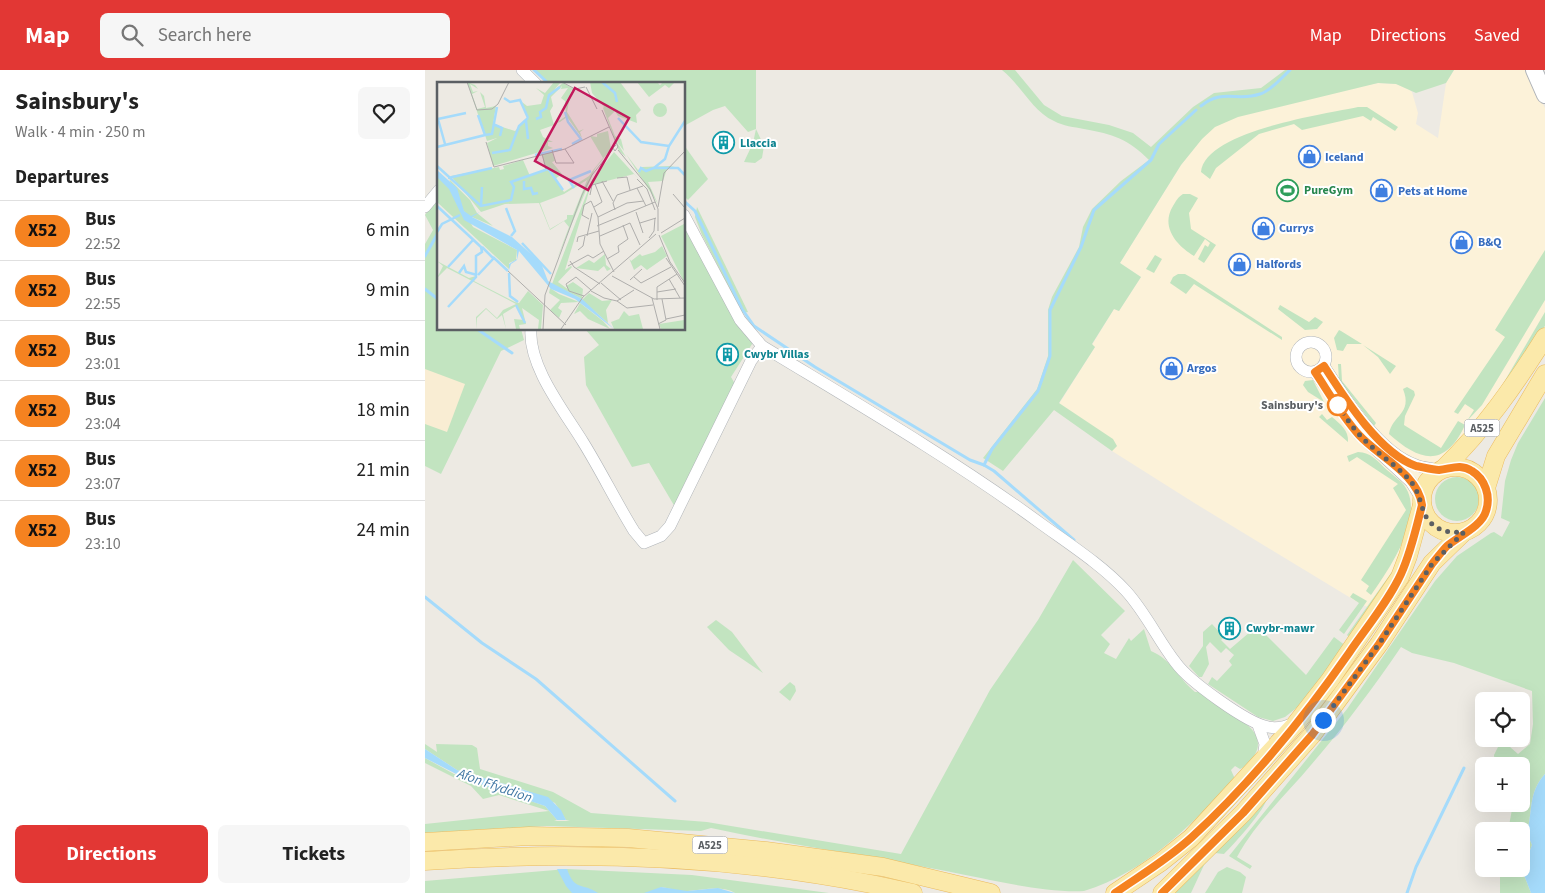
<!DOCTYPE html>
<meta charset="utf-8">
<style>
body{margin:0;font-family:"Source Sans 3",sans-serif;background:#f6f6f6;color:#222;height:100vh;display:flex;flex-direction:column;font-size:19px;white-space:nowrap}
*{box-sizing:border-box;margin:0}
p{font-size:16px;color:#767676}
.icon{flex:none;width:28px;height:28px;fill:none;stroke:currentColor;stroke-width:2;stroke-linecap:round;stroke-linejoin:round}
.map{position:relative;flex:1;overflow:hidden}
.side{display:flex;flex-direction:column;background:#fff;width:425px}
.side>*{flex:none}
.badge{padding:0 10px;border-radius:16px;font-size:18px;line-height:32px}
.buttons{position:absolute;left:1050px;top:622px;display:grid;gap:10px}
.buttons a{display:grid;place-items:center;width:55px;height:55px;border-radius:8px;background:#fff;box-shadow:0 5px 20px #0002;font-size:25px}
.you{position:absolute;width:25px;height:25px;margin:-12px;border:4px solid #fff;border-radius:50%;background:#1a73e8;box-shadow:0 0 0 8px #1a73e833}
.map>.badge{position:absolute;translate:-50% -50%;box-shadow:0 0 0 2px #fff}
h2{padding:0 15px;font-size:19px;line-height:45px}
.round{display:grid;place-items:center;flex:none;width:52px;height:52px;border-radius:8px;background:#f6f6f6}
.overview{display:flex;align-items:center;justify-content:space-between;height:85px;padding:0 15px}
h1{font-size:24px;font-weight:700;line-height:38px}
.primary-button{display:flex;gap:10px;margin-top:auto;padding:10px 15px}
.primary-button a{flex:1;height:58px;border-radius:8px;background:#e23734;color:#fff;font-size:20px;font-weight:700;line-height:58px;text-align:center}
.primary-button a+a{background:#f6f6f6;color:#222}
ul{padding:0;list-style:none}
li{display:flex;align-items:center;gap:15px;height:60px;padding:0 15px;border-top:1px solid #e0e0e0}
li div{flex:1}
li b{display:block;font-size:19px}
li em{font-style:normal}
li .badge{min-width:55px;font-weight:700;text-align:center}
header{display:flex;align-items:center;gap:30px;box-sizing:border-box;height:70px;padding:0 25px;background:#e23734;color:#fff}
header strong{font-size:24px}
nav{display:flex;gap:28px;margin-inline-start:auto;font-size:18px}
.search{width:350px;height:45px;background:#f6f6f6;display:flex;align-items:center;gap:12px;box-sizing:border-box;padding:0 18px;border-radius:8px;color:#767676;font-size:19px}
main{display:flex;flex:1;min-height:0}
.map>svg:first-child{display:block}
</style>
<header>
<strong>Map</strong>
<div class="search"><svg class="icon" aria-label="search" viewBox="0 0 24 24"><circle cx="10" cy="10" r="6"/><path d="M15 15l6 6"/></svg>Search here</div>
<nav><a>Map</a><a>Directions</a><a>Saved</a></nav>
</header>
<main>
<section class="side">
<div class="overview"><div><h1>Sainsbury's</h1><p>Walk · 4 min · 250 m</p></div><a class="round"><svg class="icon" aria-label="heart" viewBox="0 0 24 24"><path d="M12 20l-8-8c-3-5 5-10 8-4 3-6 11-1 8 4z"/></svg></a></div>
<h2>Departures</h2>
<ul>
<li><span class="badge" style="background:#f58220;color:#111">X52</span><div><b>Bus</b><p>22:52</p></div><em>6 min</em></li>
<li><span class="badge" style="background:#f58220;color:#111">X52</span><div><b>Bus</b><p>22:55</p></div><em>9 min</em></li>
<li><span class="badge" style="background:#f58220;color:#111">X52</span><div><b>Bus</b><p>23:01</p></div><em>15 min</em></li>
<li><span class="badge" style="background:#f58220;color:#111">X52</span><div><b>Bus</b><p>23:04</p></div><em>18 min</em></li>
<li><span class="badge" style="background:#f58220;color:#111">X52</span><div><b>Bus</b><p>23:07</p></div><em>21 min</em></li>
<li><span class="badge" style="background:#f58220;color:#111">X52</span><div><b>Bus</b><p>23:10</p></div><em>24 min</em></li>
</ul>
<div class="primary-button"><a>Directions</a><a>Tickets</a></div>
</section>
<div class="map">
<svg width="1120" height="823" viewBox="0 0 1120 823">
<rect width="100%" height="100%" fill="#edeae3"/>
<polygon fill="#fcf2d9" points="1029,0 1101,0 1120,38 1120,262 1019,398 1005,407 999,417 997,440 953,542 934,533 771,434 687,381 692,376 634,334 670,277 667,275 689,239 694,241 716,207 695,193 756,95 798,42 953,13 971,14 981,17 987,22 993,43 991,54 1013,68 1021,13"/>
<g fill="#c2e4c0">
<polygon points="109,0 331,0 331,59 339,76 337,88 330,93 319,92 328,73 331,59 323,62 300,36 288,40 259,56 259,14 125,14"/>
<path d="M577,0H590L619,35L637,46L684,55L708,63L726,77L768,37L789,23L836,18L860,0H1029L1021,13L991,23L971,14L953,13L813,47L790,57L777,69L756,95L695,193L716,207L694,241L689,239L667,274L670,277L634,333L688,369L692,376L687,381L629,340L578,401L558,388L612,319L623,286V240L627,227L654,177L658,157L667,139L696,111L724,90C703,69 688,64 659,59C649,57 638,56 629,51C607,41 596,15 577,0Z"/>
<path d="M933,37H942L973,57L970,61L948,47L946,51L938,46L877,60L869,54L834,64L791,98L785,109L776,102C780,61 900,44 933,37Z"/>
<polygon points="259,75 283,109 263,130 259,126"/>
<polygon points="14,124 14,259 96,259 99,270 76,281 16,404 0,396 0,174 8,160 0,145"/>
<path d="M758,124H765L773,128L764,143L766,159L791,175L779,193L773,189L780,175L783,177L785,173L780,169L769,186C752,176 735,157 748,136C751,131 753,127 758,124Z"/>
<polygon points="272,137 323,242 317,243 277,165 270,147"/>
<polygon points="259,155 329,271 306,307 310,314 250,437 224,393 207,397 161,315 159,287 174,275 160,259 259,259"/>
<polygon points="1120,180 1120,230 1057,335 1042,351 1049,340 1040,334 1033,344 1029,342 1080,267 1070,260"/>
<polygon points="730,185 737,189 729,203 721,199"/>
<polygon points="753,204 760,204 767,208 857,267 857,270 769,214 761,224 745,213 748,207"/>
<polygon points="855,235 884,252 890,247 898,252 892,259 880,260 853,239"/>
<polygon points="1120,242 1120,256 1065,336"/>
<polygon points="914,260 916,261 937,274 922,274 918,281 912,280 909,268"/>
<polygon points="938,275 971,296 965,304 953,287"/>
<polygon points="913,294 916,294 917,311 951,353 949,356 914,310"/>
<polygon points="888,310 899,332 883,322 878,315 880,311"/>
<path d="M982,317L989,321L990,325L980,346L979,355L1016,378L1033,351L1040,355C1020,399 994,391 964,364C967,345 988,344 978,319Z"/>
<path d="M1120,328V704C1103,723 1108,740 1102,763L1107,775L1097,800L1106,823H1075V799H1096V761H1083L1088,734H1096V696H1070L1069,685L1073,677H1085L1093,684L1105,674L1108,654L1107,621L1029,593L987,583L976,577C948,618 919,657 886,695C861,725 831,752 812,787L827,796L825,799L804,786L922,639L1010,511L1032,486L1066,463L1069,462L1077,467L1085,452L1076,448L1080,411L1086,390L1093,373Z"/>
<path d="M897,344L902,350L907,347C915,354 924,360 923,372L894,347Z"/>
<path d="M933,382C946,382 953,392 962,400C970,407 979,412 983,422C996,453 963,501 946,525L941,521L944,516L936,510L981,440L968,418L973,414L932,387L924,392L922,386Z"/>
<circle cx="1032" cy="429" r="22"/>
<polygon points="976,489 965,513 926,569 922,565"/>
<path d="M648,490L700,541L676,565L685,574L679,583L691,589L704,568L706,571L719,559L726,581C746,589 753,608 770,622H775C781,627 786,632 793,636C809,646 845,661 829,686C825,692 821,697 815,699L810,696L806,700L810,709C768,753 720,803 659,821C617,823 563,809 521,801C443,786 364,775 286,758L276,761L122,756L0,763V754L124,741L74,725L58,729L46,716L0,693V688L29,704L120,736L132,750L129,751H145L141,750L130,733L100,720L32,700L0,679V674L12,682L11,674L47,675L52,678L55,699L128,722L166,743L282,752L476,784L565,620L613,550Z"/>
<polygon points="928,523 942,531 919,564 914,560 934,533 925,527"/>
<polygon points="291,550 307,562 338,603 304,580 282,557"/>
<polygon points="787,554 799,567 796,570 805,579 832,556 881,605 909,567 921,576 874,636 860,647 848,651 833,647 783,614 787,607 792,611 807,595 804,591 809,585 801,578 796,583 785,572 781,577 784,594 777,607 774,607 764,596 778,576 778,562"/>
<polygon points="365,612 370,616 371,621 365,631 354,622"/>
<path d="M842,727C842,738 809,774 799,784L790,783L779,795L766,823H746Z"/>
<polygon points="802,797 815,802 821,807 817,823 780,823 793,802"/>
<path d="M142,799L267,805L404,823H310C297,815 278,820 263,821C255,822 244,818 236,817L230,823H0V811Z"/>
</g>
<polygon fill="#f9edd3" points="0,299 40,314 22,362 0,354"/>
<g fill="#a5dbfb">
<polygon points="0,679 32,700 123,727 136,740 141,750 132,750 120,736 43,710 0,688"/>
<path d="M1120,704V823H1106L1097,800L1107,775L1102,763C1108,740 1103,723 1120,704Z"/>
<path d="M132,799H142C150,822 157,812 173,823H147L141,816Z"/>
<polygon points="236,817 262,821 293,818 310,823 219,823"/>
</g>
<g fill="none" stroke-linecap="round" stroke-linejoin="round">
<g stroke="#a5dbfb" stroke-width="3">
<polyline points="109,0 124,14"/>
<path d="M776,36C798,18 812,32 835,24C846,21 857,7 865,0"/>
<polyline points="259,131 270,141 317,239 329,256 390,297 545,390 559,395 567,379 613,321 625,286 625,240 656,177 669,140 726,90 734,74 771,40"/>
<polyline points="14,140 14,147"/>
<polyline points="0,186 14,161"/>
<polyline points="0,219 14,230"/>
<polyline points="52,259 87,283"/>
<polyline points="559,395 569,401 649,470"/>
<polyline points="0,527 57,573 111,609 250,731"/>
<polyline points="982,823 991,797 1039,698"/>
</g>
<defs>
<g id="street">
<polyline points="97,0 111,14"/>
<polyline points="0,137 14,120"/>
<path d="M259,145L315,250L337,276C431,333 526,388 615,453C644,474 677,495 701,521C721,543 733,570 751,593C764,611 822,653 843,657C852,659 860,657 869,653"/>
<path d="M106,259C103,296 139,341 158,372C176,401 191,432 209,461L219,473L236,466L245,456L326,291L337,276"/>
<circle cx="886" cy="287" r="15"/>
<path d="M899,296C919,327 954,383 991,395C998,398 1007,398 1014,400"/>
<polyline points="890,302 934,364 986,412 996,428"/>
<polyline points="833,655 840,674 838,689"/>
</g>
<polyline id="secondary" points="1109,0 1120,25"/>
<g id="primary">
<circle cx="1030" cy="430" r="33"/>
<path d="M1019,398C1059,359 1090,315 1120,267"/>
<polyline points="1061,418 1071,386 1120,304"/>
<polyline points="0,772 104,766 203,768 341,781 458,797 566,823"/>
<path d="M0,791C163,780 329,786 488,823"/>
<polyline points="690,823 736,792 766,768 869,656 905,610 975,507 983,486 997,435"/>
<polyline points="737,823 818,743 887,665 954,574 1007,493 1039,462"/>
</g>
</defs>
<use href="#street" stroke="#b0b4b8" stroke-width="12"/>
<use href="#secondary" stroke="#afb3b8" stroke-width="18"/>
<use href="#primary" stroke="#ebbb5e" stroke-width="19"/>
<use href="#street" stroke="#fff" stroke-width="11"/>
<use href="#secondary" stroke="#fff" stroke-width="16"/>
<use href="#primary" stroke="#fbe9aa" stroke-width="18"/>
</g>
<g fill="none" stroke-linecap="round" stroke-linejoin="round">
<defs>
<path id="line" d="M690,823C716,805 743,789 767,767C826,713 878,649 924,583C941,558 963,532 976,504C986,482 991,459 997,435C993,404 953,386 934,365C917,346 904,323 890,302L899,296C919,327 954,383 991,396C997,397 1008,400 1014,400C1026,399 1035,393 1047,401C1060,409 1066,426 1061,441C1057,456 1034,466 1022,476C1017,481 1012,488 1007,494L954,574L887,665L818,743L737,823"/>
</defs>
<use href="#line" stroke="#fff" stroke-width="11"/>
<use href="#line" stroke="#f58220" stroke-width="8"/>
<path stroke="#5b5f63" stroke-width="5" stroke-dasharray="0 9" d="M898,650L954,574L1007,494L1039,462C1025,463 1014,462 1004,451C996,442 996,425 987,413C976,399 960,389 947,377C933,365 922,350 913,335"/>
</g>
<defs>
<symbol id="building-ring" viewBox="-11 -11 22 22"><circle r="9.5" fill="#fff" stroke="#0f9aa8" stroke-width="1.5"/><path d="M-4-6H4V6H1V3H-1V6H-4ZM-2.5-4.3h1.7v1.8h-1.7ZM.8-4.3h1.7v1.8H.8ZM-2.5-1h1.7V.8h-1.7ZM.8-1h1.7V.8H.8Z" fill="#0f9aa8"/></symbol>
<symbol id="shop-ring" viewBox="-11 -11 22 22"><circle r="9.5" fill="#fff" stroke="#3f7fe0" stroke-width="1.5"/><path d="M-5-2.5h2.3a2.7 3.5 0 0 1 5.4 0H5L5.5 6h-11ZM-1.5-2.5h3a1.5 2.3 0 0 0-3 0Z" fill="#3f7fe0"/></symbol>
<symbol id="stadium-ring" viewBox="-11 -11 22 22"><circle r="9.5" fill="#fff" stroke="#2e9e5b" stroke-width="1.5"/><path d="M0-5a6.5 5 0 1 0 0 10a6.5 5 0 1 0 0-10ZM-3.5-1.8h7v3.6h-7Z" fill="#2e9e5b"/></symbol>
</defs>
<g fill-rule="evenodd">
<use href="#building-ring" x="286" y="60" width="25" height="25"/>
<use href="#shop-ring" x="872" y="74" width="25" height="25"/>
<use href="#stadium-ring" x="850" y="108" width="25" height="25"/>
<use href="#shop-ring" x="944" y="108" width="25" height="25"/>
<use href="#shop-ring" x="826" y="146" width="25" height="25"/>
<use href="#shop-ring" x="1024" y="160" width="25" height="25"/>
<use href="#shop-ring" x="802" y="182" width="25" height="25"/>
<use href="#building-ring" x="290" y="272" width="25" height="25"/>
<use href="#shop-ring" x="734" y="286" width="25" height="25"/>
<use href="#building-ring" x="792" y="546" width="25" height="25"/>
</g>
<circle fill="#fff" stroke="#f58220" stroke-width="2.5" cx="913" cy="335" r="10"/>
<g text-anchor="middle" stroke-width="4" stroke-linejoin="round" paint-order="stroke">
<g fill="#fff" stroke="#8c8f92" stroke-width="1">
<rect x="1039.5" y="349.5" width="35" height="17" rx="4"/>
<rect x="267.5" y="766.5" width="35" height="17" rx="4"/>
</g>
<g font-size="11" font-weight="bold" fill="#5b5f63">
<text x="1057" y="362">A525</text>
<text x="285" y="779">A525</text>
</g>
<g font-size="12" font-weight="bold" fill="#0d838f" stroke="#fff" text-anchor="start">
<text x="315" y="77">Llaccia</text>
<text x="319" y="288">Cwybr Villas</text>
<text x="821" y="562">Cwybr-mawr</text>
</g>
<g font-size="12" font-weight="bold" fill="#366cbe" stroke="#fff" text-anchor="start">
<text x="900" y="91">Iceland</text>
<text x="973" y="125">Pets at Home</text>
<text x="854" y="162">Currys</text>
<text x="1053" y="176">B&amp;Q</text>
<text x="831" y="198">Halfords</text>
<text x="762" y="302">Argos</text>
</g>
<g font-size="12" font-weight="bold" fill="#27864d" stroke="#fff" text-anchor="start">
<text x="879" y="124">PureGym</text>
</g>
<g font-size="12" font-weight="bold" fill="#5b5f63" stroke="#fff" text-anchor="end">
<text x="898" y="339">Sainsbury's</text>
</g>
<g font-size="14" font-style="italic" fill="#4077a4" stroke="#fff">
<text transform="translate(70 715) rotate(19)" y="5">Afon Ffyddion</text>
</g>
</g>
<g transform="translate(12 12)">
<rect width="248" height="248" fill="#edeae3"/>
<path d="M30,0L38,3L41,7L33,2L36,10L41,9L35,12L40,27L48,25L43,10L47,14L49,26L59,24L56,42L78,49L91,36L85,20L90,24L104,22L107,13L99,6L108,11L117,0H124L117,8L126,1L137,7L134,9L130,30L142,49L147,47L143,50L145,56L130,35L123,40L119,41L129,34L128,19L124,16L131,6L124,7L125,4L114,15L116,24L113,29L117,43L103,48L106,55L116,60H111V64L116,66L56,84L50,61L60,56L50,59ZM153,0H183L204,28L199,33L200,41L181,34L178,29L171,36L178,54L184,57L187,69L178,57L189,75L182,69L166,26L167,25L155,11ZM200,0H220L223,3L226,0H238L232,6L228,3L212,15ZM216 28a7 7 0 1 1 14 0a7 7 0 1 1-14 0ZM171,49L174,67L158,87L120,177L132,145L127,139L113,148L102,121L68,122L44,130L14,94L62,85L63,88L67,87L66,84L86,78L93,94L108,87L105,72L115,68L118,79L115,80L125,92L118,97L127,110L152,94L157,87L166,76L153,54L160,55V52ZM150,98L136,133H130V137L113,147L103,121L127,112ZM177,70L210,106L197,92L154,103L128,188L134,184L135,185L121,200L132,208L129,204L136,200L146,207L145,217L115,202L155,98ZM189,72L201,88L205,85L233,84L243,86L247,94L241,87H230L226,99L211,100L221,122ZM0,92L14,106L36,145L80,168L79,178L72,181V187L0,120ZM12,97L33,118L40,131L56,144L28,132ZM247,142V200L224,154ZM225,164L230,174L210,188L204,183L197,188L192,176L194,179L203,172L205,174L218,170ZM168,172L169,183L174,187L170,189L167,184L161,189L139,186L152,178L157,181ZM0,179L32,196L39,194L37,199L78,220L82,221L91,209L106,223L104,247H101L102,238L85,226L89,242L82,243L83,247H79L77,237L87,238L79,224L66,232L69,247L65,233L60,237L49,227L40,236L39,247V235L49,226L60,236L66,228L79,222L10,186L0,196L6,184ZM113,206L122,212L142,220L124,221L121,226L125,229L122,236L113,228L123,218L112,211ZM152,211L165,219L175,218L169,228L171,241L145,218ZM143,221L166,239L173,247L151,237L143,229L137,232ZM187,229L192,234L202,232L206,247H177L174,240L182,237ZM247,238V247H224L222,242Z" fill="#c2e4c0" fill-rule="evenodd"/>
<path d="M0,88L20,106L27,129L34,134L43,130L35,135L75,155L104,181L111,199L145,217L177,247L138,217L114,207L82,169L80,178L74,182L72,188V182L80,177V168L27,138L12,107L0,95Z" fill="#a5dbfb"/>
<path fill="none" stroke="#a5dbfb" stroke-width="2.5" d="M165,0L178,11L180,20M67,16L73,20L83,18L91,36M128,30L131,40L144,57L135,62M181,36L204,60L232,64M99,37L104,35L103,30L109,26L112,13L123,5M89,39L91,57M56,42L65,46L63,54M48,53L55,52L60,25M8,62L1,37L29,31M0,65L48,53L41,33M55,71L73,68L82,44L91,36M98,73L125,67M0,84L44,124L74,118L77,105L74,100L111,87M110,85L126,108M217,86H241L248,93M202,90L204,86L209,89L217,86L228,77L232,64L248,39M11,96L55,86M87,99V107L94,106L96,112L101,111M137,106L132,98L154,89M0,124L44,165L45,170L39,174V195L11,225M44,124L45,105M69,126L78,149L74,154M0,150L5,142L23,133M85,161L114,192M45,165L56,176M11,185L36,158M22,191L27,184L29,190L40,193M72,191L73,214L81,220M41,193L57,176L71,189M79,223L88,241"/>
<path fill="none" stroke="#afaeac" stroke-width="1" d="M30,0L40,28L55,27L61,22L72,0M125,0L138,7L148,5M149,5L160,27M165,28L181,65L178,69L176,66L179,63M49,60L57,85L128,67L172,45M115,68L119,81H137L128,67M181,68L213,107L221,127V149M105,72L109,87M180,96L190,95L193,108M200,97L210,107L218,128M165,99L176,119M200,106L209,124M236,112L248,126M153,113L155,103L170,99M157,125L165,120L158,102M221,125L227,91L248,69M178,128L176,121L180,113L206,104M199,130L206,151M161,135L163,162L177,190M161,135L190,121L207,119M152,137L145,133L147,123L154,119L161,135M203,141L219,136M160,144L218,120M224,151L248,136M222,153L233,180L248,201M150,154L155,131M163,154L193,141L203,163M212,156L217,149L218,136M140,160L141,155L162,149M141,168L146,164L148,154M229,176L248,204M170,177L182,170L181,164L191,157L186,143M133,179L137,185L163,202M131,184L151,173L156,176L167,169M71,189L129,243M175,194L217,217L248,216M197,195L204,201L234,185M232,197L243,216M193,198L205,187M164,201L184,218M154,209L167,216L180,219L197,208M220,210L239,207M147,214L132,209L129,202L139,195L154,208M215,216L223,247M220,218V205L240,192M180,219L190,226L216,223M229,237L248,233M221,242L229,238L225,217M106,247L108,213L145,113L155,93L176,67M124,247L146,215L219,152"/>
<path fill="#c2185b" fill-opacity="0.15" stroke="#c2185b" stroke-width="2.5" d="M138,6L192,36L151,108L98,79Z"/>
<rect width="248" height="248" fill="none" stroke="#5b5f63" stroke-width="2.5"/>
</g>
</svg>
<div class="buttons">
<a><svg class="icon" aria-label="locate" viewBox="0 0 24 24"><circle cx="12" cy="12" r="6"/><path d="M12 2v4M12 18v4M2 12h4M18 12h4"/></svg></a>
<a>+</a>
<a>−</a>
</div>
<div class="you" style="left:898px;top:650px"></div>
</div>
</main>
